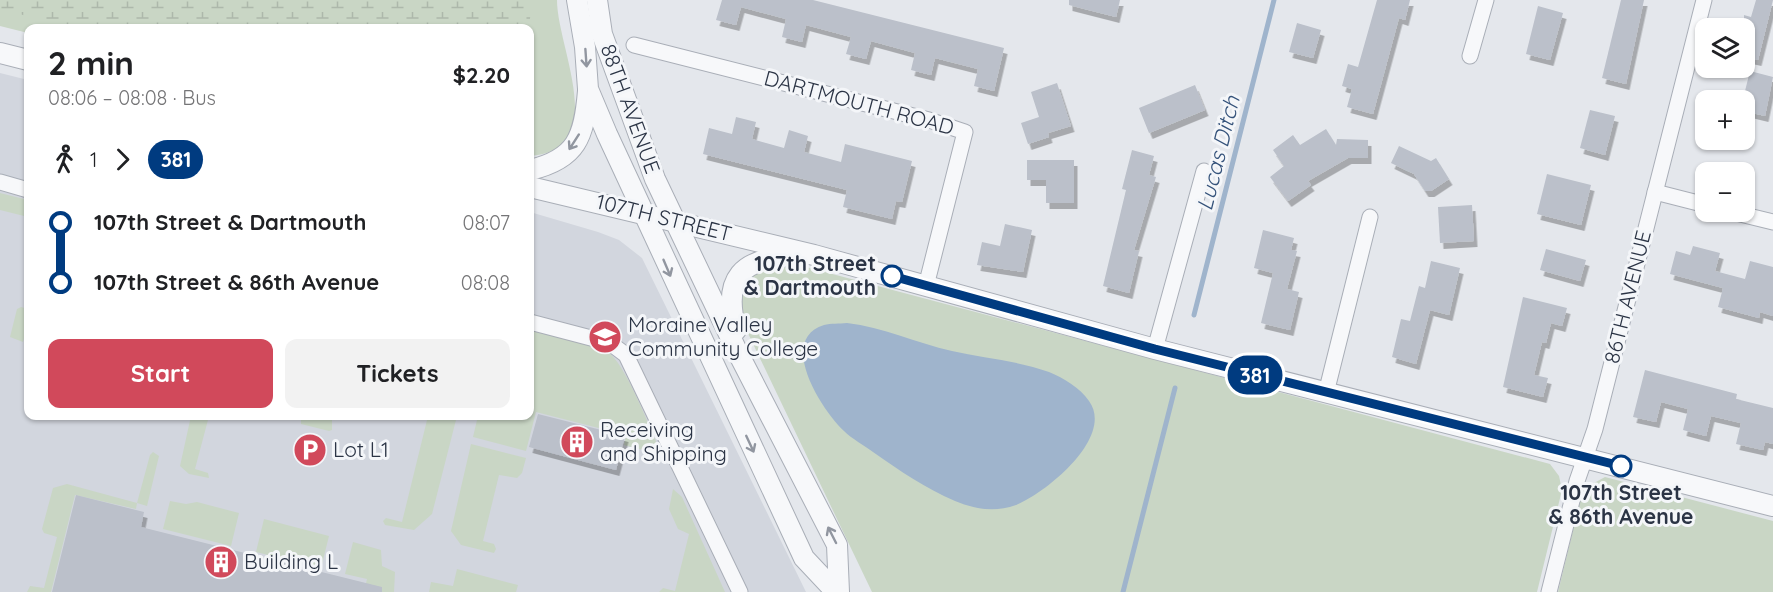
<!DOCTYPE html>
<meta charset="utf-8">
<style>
body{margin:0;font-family:Quicksand,sans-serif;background:#f2f2f2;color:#202124;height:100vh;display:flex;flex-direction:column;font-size:22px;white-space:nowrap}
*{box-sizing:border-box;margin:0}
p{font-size:20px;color:#757577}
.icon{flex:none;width:33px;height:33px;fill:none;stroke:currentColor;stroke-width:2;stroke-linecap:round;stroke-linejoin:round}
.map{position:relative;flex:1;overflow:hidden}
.side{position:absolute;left:24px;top:24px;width:510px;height:396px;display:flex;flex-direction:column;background:#fff;border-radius:12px;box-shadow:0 2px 4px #0004}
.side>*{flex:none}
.badge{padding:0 12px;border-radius:20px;font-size:21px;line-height:39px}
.fabs{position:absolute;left:1695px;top:18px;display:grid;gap:12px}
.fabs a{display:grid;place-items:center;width:60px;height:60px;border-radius:12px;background:#fff;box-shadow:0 2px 4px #0004;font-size:30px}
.map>.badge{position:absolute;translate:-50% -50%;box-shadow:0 0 0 3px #fff}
.legs{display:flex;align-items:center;gap:9px;height:66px;padding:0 24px;font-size:20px}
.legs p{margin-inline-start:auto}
.headline{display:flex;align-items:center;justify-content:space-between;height:102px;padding:0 24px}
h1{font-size:33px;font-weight:800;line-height:45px}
.button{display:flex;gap:12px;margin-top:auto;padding:12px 24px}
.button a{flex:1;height:69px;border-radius:12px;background:#d1495b;color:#fff;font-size:24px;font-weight:800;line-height:69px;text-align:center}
.button a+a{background:#f2f2f2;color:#202124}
ul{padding:0 24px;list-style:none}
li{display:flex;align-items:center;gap:21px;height:60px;font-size:22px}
li i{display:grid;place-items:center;width:9px;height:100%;margin:0 8px;background:currentColor}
li i::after{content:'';width:15px;height:15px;margin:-8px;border:4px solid;border-radius:50%;background:#fff}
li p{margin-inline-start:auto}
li:first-child i{background:linear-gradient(#0000 50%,currentColor 0)}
li:last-child i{background:linear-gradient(currentColor 50%,#0000 0)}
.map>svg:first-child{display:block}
</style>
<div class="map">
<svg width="1773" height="592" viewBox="0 0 1773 592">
<defs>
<pattern id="wetland-marsh" width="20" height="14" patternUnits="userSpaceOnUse" patternTransform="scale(1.5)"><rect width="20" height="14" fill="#c9d6c5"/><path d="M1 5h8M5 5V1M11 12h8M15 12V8" fill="none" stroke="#adb8ab"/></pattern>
<filter id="shadow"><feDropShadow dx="3.5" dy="6" stdDeviation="0" flood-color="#0004"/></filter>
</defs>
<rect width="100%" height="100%" fill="#e4e7ec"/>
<polygon fill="#d2d6de" points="0,73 28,80 28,416 530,416 530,212 598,232 619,240 642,258 806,592 0,592"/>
<g fill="#c9d6c5">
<path d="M0,0H557C557,48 612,150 530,156V28H28V33L0,26Z"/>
<polygon points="0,193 28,200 28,217 0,210"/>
<path d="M786,266L806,267L1550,464L1559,476L1562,490L1537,592H872L744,325C743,316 737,301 739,292C744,272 769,268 786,266Z"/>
<polygon points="21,307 28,309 28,324 23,342 10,337 17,309"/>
<path d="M530,330C552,336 591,341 609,353C626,365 652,433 662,455L624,445L626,435L536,412L526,451L473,437L478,416H530Z"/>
<polygon points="191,416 209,416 195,469 208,473 209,478 189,474 180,466"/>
<polygon points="301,416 332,417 332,430 329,431 301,424"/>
<polygon points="428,416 457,416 432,514 414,530 385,525 383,521 386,518 402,522"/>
<polygon points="471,444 526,458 522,473 517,478 499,475 483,541 494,544 496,549 494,553 461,545 451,531"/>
<polygon points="153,452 159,456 147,506 137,503 136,509 75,495 51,592 27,592 30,586 44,588 57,537 44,533 42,529 53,488 67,484 137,503 150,455"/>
<polygon points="1605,477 1773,521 1773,592 1558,592 1583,489"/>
<polygon points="673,489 682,497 725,592 659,592 663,588 675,591 689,534 678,529 669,509"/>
<polygon points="170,501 186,504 197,502 239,513 231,546 163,529"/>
<polygon points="264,519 329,536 321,568 256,552"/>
<polygon points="353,542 381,550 382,566 395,572 394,592 364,592 367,579 345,574"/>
<polygon points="457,569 518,585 516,592 429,592 431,582 453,586"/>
</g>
<polygon fill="url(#wetland-marsh)" points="0,0 532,0 529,28 73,28 0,9"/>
<path fill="#9fb4cc" d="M847,323C883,327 916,343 952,351C983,358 1019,361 1049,372C1064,378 1080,388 1089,401C1115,437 1046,493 1016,505C994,513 975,509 955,501C925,488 900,471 873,452C864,445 852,439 844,431C823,412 776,340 824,325C831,323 839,324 847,323Z"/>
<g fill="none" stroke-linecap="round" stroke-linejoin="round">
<g stroke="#9fb4cc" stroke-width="5">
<polyline points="1194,315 1274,0"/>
<polyline points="1123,592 1175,388"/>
</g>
</g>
<g fill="#bbc0ca" filter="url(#shadow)">
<polygon points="722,0 813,0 1004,48 994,91 974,86 978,69 935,58 931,75 911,70 915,53 871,41 866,59 846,54 851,37 806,25 802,42 782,37 786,19 741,7 736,25 716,20"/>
<polygon points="1069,0 1120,0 1116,17 1069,5"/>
<polygon points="1377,0 1410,0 1405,20 1399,18 1373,114 1347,107 1352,89 1342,86 1348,64 1358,67"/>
<polygon points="1621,0 1644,0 1626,84 1602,78"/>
<polygon points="1756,0 1773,0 1758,60 1744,57 1744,15 1751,17"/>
<polygon points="1538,6 1563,13 1550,60 1526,54"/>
<polygon points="1297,23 1321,30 1313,58 1289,52"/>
<polygon points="1750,71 1773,77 1765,116 1744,111 1744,95"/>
<polygon points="1057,83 1071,126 1048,133 1049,137 1028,144 1021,123 1039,117 1031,92"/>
<polygon points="1195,85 1205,110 1149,133 1139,108"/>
<polygon points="1590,110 1615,116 1605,155 1580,148"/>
<polygon points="736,117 756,122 752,139 784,148 789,130 808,136 804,152 841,162 845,144 912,161 902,202 896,201 892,219 843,207 847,190 703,154 709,128 732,134"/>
<polygon points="1326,129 1336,145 1337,139 1368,140 1368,158 1348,158 1308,181 1311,185 1288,201 1270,177 1284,166 1273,150 1293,135 1300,145"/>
<polygon points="1399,146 1431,161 1436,158 1449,179 1431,191 1425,191 1414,174 1391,163"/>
<polygon points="1132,150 1154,156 1149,175 1156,177 1134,250 1139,251 1129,293 1103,286 1126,190 1122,189"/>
<polygon points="1027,160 1074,160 1074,203 1046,203 1046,180 1027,180"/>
<polygon points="1547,174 1591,185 1581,225 1537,214"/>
<polygon points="1472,205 1474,241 1440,243 1438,207"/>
<polygon points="1005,224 1032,230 1023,272 977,265 982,242 1000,246"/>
<polygon points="1263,230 1294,238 1291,250 1297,251 1287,289 1299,292 1290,330 1261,323 1273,273 1254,268"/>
<polygon points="1693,246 1720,253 1715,271 1745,279 1750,261 1773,267 1773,316 1760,312 1759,318 1718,307 1723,288 1670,274 1676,251 1690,255"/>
<polygon points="1546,249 1586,260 1580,281 1540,270"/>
<polygon points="1431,261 1460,268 1449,315 1430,310 1416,364 1392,357 1401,319 1410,321 1419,286 1425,288"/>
<polygon points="1523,297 1567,308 1562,326 1551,323 1546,343 1542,342 1534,375 1548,378 1543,397 1503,387"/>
<polygon points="1645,370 1737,394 1736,399 1773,408 1773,444 1765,442 1763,450 1736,444 1741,423 1711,416 1706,436 1683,430 1688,409 1661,402 1656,422 1633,417"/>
<polygon points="538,414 625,436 616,470 529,447"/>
<polygon points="76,495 144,512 141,527 382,587 382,592 52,592"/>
</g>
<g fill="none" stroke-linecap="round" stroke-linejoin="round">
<defs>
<g id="minor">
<polyline points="634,45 929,120 965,132 926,286"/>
<polyline points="1470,56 1486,0"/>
<polyline points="0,182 28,190"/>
<polyline points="1655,192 1706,205"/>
<polyline points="1732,212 1773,222"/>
<polyline points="530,322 610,343 626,355 740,592"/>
<polyline points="1155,349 1204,171"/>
<polyline points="1326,393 1370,217"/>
<polyline points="1549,592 1577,481 1595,429 1704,0"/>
</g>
<g id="tertiary">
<polyline points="577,0 585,47 588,89 607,134 804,558 836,592"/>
<polyline points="597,0 602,34 655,179 737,351 837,545 839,592"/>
<polyline points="0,53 28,60"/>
<path d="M530,170C577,159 584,137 588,91"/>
<polyline points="530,187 814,255 1155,349 1773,506"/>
<path d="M736,330C722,278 742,258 793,256"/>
</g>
</defs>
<use href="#minor" stroke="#a9aeb7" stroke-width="17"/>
<use href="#tertiary" stroke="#a9aeb7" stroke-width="22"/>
<use href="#minor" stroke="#f7f8fa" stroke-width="15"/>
<use href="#tertiary" stroke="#f7f8fa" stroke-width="20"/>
</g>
<defs><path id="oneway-shaft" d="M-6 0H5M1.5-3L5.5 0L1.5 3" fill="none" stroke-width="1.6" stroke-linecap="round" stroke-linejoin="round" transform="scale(1.5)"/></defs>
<g stroke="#9196a0">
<use href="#oneway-shaft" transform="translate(586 58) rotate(86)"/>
<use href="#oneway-shaft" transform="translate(574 142) rotate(123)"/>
<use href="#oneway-shaft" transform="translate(667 268) rotate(67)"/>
<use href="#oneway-shaft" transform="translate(750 444) rotate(65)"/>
<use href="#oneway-shaft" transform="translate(832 535) rotate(-117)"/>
</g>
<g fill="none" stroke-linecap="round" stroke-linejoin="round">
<defs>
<polyline id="line-1" points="892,276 1155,349 1621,466"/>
</defs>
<use href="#line-1" stroke="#fff" stroke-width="14"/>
<use href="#line-1" stroke="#003b80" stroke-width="9"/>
</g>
<defs>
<symbol id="university-disc" viewBox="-11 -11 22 22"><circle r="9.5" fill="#d1495b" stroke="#f4f6f9"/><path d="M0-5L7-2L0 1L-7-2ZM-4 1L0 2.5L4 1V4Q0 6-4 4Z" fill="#fff"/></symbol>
<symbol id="building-disc" viewBox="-11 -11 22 22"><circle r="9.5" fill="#d1495b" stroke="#f4f6f9"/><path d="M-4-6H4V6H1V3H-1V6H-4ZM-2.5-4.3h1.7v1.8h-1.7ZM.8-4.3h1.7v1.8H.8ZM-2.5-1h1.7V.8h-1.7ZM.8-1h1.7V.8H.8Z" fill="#fff"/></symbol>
<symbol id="parking-disc" viewBox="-11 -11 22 22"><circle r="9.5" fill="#d1495b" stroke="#f4f6f9"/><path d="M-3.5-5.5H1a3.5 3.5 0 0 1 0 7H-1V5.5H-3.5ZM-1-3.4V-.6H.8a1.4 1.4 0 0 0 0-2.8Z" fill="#fff"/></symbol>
</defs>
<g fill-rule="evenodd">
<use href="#university-disc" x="586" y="318" width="38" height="38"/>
<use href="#building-disc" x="558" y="423" width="38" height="38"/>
<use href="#parking-disc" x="291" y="431" width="38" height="38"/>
<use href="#building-disc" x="202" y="543" width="38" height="38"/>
</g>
<g fill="#fff" stroke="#003b80" stroke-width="3">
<circle cx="892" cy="276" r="10"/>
<circle cx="1621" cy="466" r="10"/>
</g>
<g text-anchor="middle" stroke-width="6" stroke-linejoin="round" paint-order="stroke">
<g font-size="21" fill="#2b3445" stroke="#f4f6f9">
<text transform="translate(859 103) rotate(15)" y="7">DARTMOUTH ROAD</text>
<text transform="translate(630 109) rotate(70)" y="7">88TH AVENUE</text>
<text transform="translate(664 218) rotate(14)" y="7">107TH STREET</text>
<text transform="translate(1628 297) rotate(-76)" y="7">86TH AVENUE</text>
</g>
<g font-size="21" font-weight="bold" fill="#2b3445" stroke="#f4f6f9" text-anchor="end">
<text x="876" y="271">107th Street<tspan x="876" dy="24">&amp; Dartmouth</tspan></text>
<text x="1621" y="500" text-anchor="middle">107th Street<tspan x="1621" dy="24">&amp; 86th Avenue</tspan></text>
</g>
<g font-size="21" fill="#2b3445" stroke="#f4f6f9" text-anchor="start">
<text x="628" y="332">Moraine Valley<tspan x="628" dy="24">Community College</tspan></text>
<text x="600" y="437">Receiving<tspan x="600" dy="24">and Shipping</tspan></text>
<text x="333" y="457">Lot L1</text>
<text x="244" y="569">Building L</text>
</g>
<g font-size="22" font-style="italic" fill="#34527a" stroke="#f4f6f9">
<text transform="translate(1218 153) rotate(-76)" y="8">Lucas Ditch</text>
</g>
</g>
</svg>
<div class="fabs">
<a><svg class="icon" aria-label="layers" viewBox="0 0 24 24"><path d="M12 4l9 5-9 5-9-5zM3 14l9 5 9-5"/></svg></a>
<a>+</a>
<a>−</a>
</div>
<b class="badge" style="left:1255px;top:375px;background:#003b80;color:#fff">381</b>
<section class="side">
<div class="headline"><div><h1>2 min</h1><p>08:06 – 08:08 · Bus</p></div><b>$2.20</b></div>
<div class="legs"><svg class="icon" aria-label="walk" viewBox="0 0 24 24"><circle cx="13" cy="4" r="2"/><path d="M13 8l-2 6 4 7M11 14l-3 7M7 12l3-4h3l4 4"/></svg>1<svg class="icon" aria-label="forward" viewBox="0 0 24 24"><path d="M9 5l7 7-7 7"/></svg><b class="badge" style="background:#003b80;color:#fff">381</b></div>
<ul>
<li><i style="color:#003b80"></i><b>107th Street &amp; Dartmouth</b><p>08:07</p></li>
<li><i style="color:#003b80"></i><b>107th Street &amp; 86th Avenue</b><p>08:08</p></li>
</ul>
<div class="button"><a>Start</a><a>Tickets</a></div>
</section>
</div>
